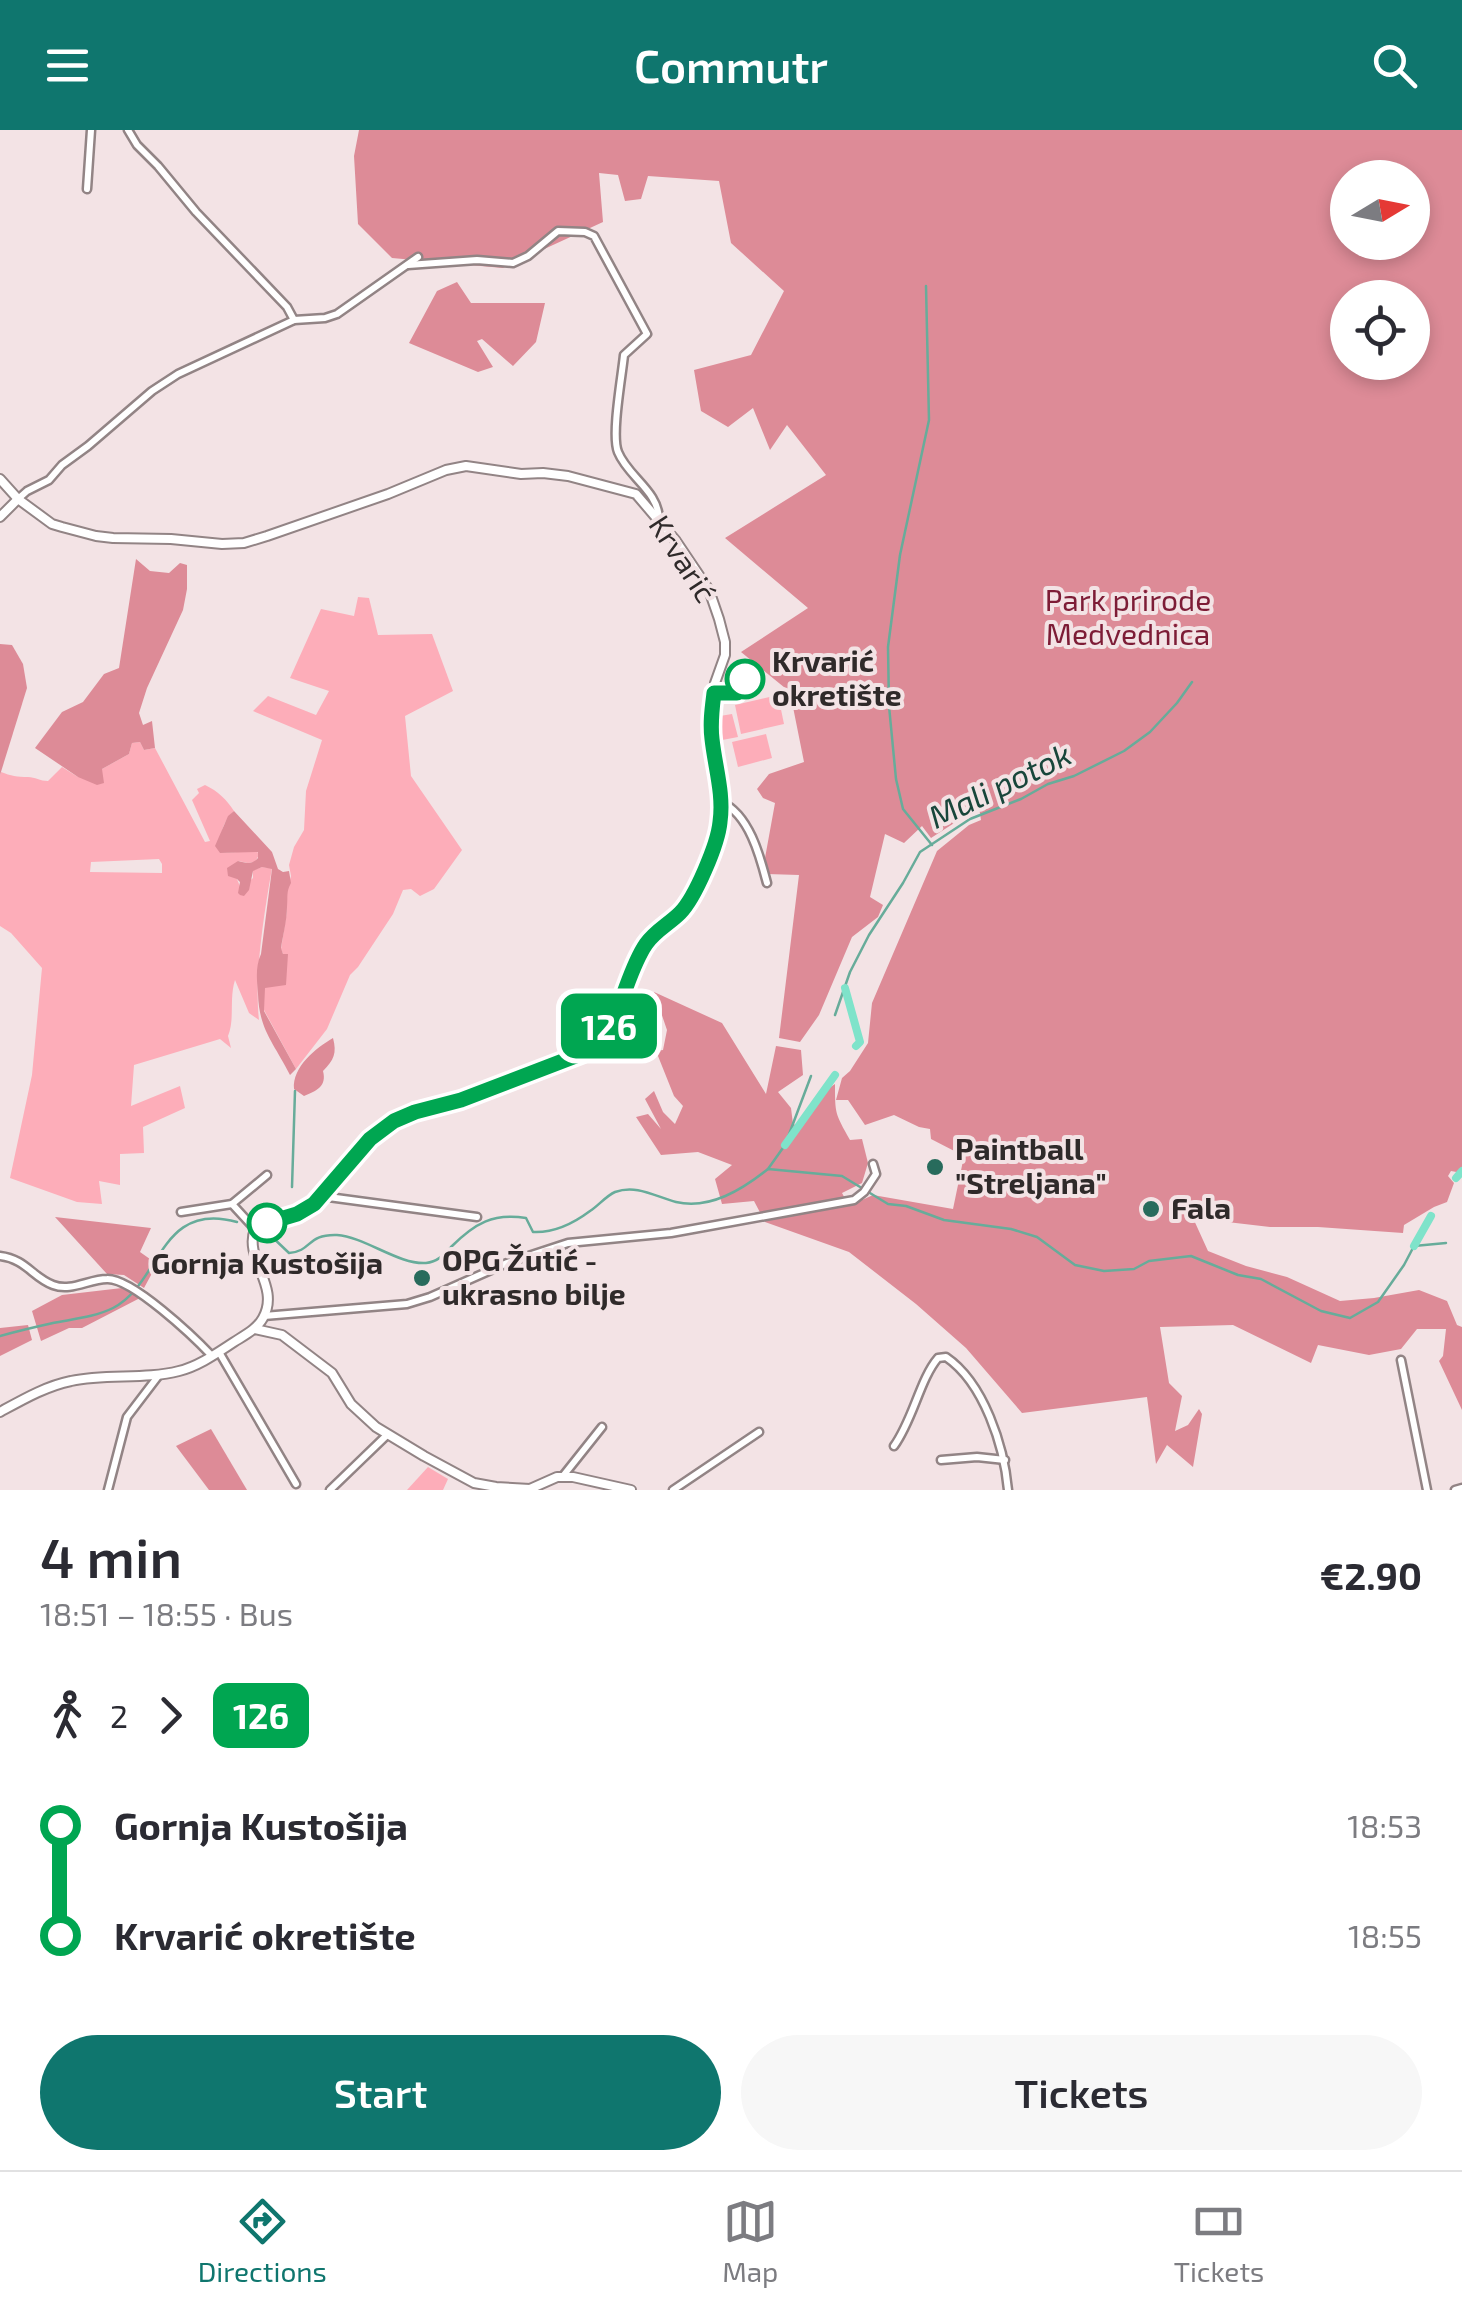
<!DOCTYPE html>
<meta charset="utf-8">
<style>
body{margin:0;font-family:"Exo 2",sans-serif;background:#f7f7f7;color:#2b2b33;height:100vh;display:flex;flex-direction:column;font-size:38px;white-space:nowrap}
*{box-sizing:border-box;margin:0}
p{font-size:32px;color:#7c7c81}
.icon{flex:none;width:55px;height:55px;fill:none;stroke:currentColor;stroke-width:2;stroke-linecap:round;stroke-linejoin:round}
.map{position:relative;height:1360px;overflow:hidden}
.details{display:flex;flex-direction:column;background:#fff;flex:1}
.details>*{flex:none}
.badge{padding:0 20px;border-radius:15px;font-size:35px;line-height:65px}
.needle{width:65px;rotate:80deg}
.tools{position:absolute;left:1330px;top:30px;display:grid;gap:20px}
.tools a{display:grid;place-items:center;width:100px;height:100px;border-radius:50%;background:#fff;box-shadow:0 5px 15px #0003;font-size:50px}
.map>.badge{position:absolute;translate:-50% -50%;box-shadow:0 0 0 5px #fff}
.legs{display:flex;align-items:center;gap:15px;height:110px;padding:0 40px;font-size:32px}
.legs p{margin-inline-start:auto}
.head{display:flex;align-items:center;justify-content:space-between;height:170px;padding:0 40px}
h1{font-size:55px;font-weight:600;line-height:75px}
.action{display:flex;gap:20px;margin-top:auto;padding:20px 40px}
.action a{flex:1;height:115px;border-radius:60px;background:#0f766e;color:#fff;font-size:40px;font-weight:600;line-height:115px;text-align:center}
.action a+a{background:#f7f7f7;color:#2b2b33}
ul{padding:0 40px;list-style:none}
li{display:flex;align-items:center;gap:35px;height:110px;font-size:38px}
li i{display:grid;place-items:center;width:15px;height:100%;margin:0 12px;background:currentColor}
li i::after{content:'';width:25px;height:25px;margin:-12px;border:8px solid;border-radius:50%;background:#fff}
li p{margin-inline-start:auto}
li:first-child i{background:linear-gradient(#0000 50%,currentColor 0)}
li:last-child i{background:linear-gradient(currentColor 50%,#0000 0)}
header{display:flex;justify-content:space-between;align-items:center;height:130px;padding:0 40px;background:#0f766e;color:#fff;font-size:45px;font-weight:600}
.dock{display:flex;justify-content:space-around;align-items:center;height:140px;border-top:2px solid #e1e1e2;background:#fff;font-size:28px;color:#7c7c81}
.dock a{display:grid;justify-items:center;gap:5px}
.dock .selected{color:#0f766e}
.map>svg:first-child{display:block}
</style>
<header><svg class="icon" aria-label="menu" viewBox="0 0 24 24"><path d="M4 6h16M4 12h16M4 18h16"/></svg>Commutr<svg class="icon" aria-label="search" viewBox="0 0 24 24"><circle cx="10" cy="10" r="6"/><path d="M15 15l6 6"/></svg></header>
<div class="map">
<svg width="1462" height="1360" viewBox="0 0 1462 1360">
<rect width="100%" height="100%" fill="#f3e3e5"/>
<g fill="#fdadb9" fill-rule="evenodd">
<polygon points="358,467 369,468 378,505 432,504 453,561 405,586 411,646 462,720 434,759 420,766 411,759 403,760 393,784 358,837 350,845 327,899 296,939 264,880 264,857 287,824 283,824 281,819 287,781 286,766 291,746 289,735 294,717 304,700 306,661 322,610 253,581 268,566 316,585 329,561 290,548 321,479 354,486"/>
<polygon points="778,565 784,594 741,604 735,575"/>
<polygon points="732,584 738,607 717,611 716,595 721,590 720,586"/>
<polygon points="766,604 772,628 738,637 732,612"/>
<path d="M140,612L144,620L155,618L205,712L210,711L192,670L199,663L197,659L205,655C218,661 227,670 234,681C223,690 218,709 220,723L257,721L259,725L255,732L248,733L238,731L237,749L241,759L253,748V740L262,737L272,738C264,784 254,846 259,890L249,883L235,850C229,869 235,889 228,906L231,918L220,909L134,935L131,976L180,956L185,978L143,997L144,1023L120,1024V1055L99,1051L102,1074L77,1072L10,1048L32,945L42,838L11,803L0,796V645L1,642C11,646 17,647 28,647C35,647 40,651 48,651L62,637L78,647L102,639L129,624L132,613ZM159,729L162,734V743L90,742L91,732Z"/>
<polygon points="428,1337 448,1349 443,1360 407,1360"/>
</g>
<g fill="#dd8b97" fill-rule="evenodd">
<path d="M359,0H1462V1043L1451,1041L1448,1046L1454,1053L1447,1072L1434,1077L1404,1095L1403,1103L1318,1097H1270L1193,1088L1208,1121L1246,1136L1287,1147L1340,1171L1374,1168L1419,1160L1447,1171L1457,1195L1462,1197V1280L1439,1231L1443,1226L1446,1199H1417L1401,1219L1369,1225L1318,1215L1311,1233L1233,1195L1160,1197L1169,1253L1182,1266L1175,1301L1188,1295L1199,1279L1202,1284L1193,1337L1167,1315L1156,1334L1147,1267L1022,1283L966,1218L916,1174L849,1122L765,1092L754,1071L722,1074L715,1049L732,1035L698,1022L661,1025L636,987L648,984L661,999L645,969L654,961L663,982L675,994L683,976L674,966L656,921L663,920L667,900L654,862L722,893L766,964L776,916L801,920L803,945L778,962L791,978L793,994L802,997L829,958L835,954C835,984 835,983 850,1010L862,1009L868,1033L862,1053L842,1063L849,1076L873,1065L953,1079L964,1026L931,1009L930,999L919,997L894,985L865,995L848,970H836L842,948L850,941L868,913L872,873L937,721L969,695L981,690L979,677L931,708L922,696L904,713L885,704L870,767L883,775L878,787L852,807L819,885L800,912L779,908L799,745L767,744L765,728L775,673L763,668L757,659L769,644L804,632L790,562L741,522L808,478L725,408L826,345L787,295L770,320L753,278L728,297L701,281L694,240L751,225L784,161L731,113L719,51L648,46L641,69L625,71L618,45L599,43L603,92L503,138L392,128L358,94L354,26ZM1348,48H1412V112H1348ZM1348,168H1412V232H1348Z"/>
<polygon points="457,152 471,173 545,173 536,212 513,236 482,209 477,211 493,237 478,242 409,213 437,161"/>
<polygon points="136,429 150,441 169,443 180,433 187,435 187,459 183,480 147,558 139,583 143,595 152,591 155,618 144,620 140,612 132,613 129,624 102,639 104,653 97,655 78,647 35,618 62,582 83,572 104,544 119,538"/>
<polygon points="0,514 12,515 23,534 27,558 0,645"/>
<path d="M234,681L272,722L278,739L283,742L289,741L291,753C286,762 288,766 287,777C287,790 283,805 281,818L283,824H288L286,855L265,858L264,881L296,939L290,945C274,913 259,900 258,864C257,851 255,837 261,824L272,739L262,737L253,741L249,760L244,766L240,765L238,763L240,752L237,749L228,746L227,738L238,731C246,733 252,735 258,728V722L220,723L215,716L228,686Z"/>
<path d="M333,908C337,923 334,930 323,941C327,956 317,961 304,966L294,959C292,937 316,918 333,908Z"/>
<polygon points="55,1087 151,1098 140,1122 157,1134 144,1158 124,1145 107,1144"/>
<polygon points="122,1158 140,1168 82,1198 69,1198 41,1211 32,1181 62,1165"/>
<polygon points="28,1195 32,1210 0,1226 0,1198"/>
<polygon points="211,1299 247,1360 209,1360 176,1316"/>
</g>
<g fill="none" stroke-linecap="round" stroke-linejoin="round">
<g stroke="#67ac9a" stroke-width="2.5">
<polyline points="926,156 929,290 900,425 888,517 889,576 896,649 903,679 932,715"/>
<polyline points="835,885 850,842 869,805 903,753 920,722 970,689 1021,669 1048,654 1074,646 1124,621 1150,602 1177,573 1192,552"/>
<polyline points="768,1039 785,1015 811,946"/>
<polyline points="292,1057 295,961"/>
<path d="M264,1102L268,1103L289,1123C313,1121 306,1104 337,1105C365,1107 399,1135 426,1133C437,1132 444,1125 451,1117C475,1093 493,1083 526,1088L533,1102C553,1103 574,1093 590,1081C598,1076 606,1066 615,1062C637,1054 656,1067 676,1072C710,1080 743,1059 768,1039L842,1046L888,1074L906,1076L944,1090L1011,1099L1037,1107L1075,1135L1104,1141L1134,1139L1149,1131L1191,1126L1238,1145L1261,1149L1321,1181L1350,1188L1378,1172L1404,1135L1414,1116L1446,1113"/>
<path d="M0,1206C18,1201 35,1197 53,1193C73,1189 95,1187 113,1178C161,1154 159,1070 237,1092"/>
</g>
<g stroke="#7fe3ca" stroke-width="8">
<polyline points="845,858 860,912 856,916"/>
<polyline points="785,1015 835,945"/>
<polyline points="1456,1048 1462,1041"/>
<polyline points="1414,1116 1431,1086"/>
</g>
<defs>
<g id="minor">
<polyline points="128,0 137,15 158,36 196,82 287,177 294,190"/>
<polyline points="87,59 91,0"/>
<path d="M408,135L477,130L513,133L528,126L558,101L585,102L594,106L647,204L624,225C622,246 611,305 618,322C628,347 659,361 659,390"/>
<polyline points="18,369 27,361 49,350 62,335 88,316 152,261 178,244 294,190 325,188 337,184 418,127"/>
<path d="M721,672C749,684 760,726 767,753"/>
<polyline points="321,1066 477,1087"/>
<polyline points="232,1074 255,1099"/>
<polyline points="181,1082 232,1074 267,1045"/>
<path d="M0,1126C26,1129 32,1147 53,1155C71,1162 89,1149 107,1149C132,1148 194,1207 212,1226"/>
<polyline points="264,1186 407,1174 430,1167 507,1133 568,1113 671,1103 854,1070 864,1062 876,1044 873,1034"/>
<polyline points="219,1222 296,1354"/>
<polyline points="1401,1230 1427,1360"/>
<path d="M894,1316C913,1290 920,1249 938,1228L946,1227C984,1253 1004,1316 1008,1360"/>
<polyline points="941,1330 977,1327 1005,1330"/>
<polyline points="563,1346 602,1297"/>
<polyline points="108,1360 127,1287 159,1245"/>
<polyline points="330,1360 388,1304"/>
<polyline points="673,1360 759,1302"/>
<polyline points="1455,1360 1462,1358"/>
</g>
<g id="tertiary">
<path d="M0,349L18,369L52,394L62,397L96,406L113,408L171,409L222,414L244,413L267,406L388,364L446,340L466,336L521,344L543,343L568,346L636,364L676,411L709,460L719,489L725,512V525L715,553L711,587L721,672V689L718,706L711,724L687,774L647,812L612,892L601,909L592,918L581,924L461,970L415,982L394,991L370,1009L321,1066L307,1080L255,1099C243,1129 281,1156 263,1188C257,1199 245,1205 234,1212C217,1223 199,1236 179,1241C144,1250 106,1243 71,1251C46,1256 22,1270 0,1282"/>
<polyline points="0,387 18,369"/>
<polyline points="255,1199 282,1205 332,1243 351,1274 376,1297 424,1326 474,1353 496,1357 530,1359 557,1347 573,1347 631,1360"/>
</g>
</defs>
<use href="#minor" stroke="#928485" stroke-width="11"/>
<use href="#tertiary" stroke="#928485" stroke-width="12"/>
<use href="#minor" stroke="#fff" stroke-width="6"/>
<use href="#tertiary" stroke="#fff" stroke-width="8"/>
</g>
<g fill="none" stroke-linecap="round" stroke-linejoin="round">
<defs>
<path id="line-1" d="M267,1093L297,1084L314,1074L370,1009L394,991L415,982L461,970L581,924C622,902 622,849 646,814C655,801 669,794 680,783C695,768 718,714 720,692C724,664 715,637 712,609C710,593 712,579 714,563H737L744,555L745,549"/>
</defs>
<use href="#line-1" stroke="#fff" stroke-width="22"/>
<use href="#line-1" stroke="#00a651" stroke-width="15"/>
</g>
<g fill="#fff" stroke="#00a651" stroke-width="5">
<circle cx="745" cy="549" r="18"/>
<circle cx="267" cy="1093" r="18"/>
</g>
<g fill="#286b5c" stroke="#f3e3e5" stroke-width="4">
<circle cx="935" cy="1037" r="10"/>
<circle cx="1151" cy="1079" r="10"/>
<circle cx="422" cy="1148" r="10"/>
</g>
<g text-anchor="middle" stroke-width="8" stroke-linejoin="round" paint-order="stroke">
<g font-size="30" fill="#2f2a2a" stroke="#f3e3e5">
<text transform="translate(682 429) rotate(57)" y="10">Krvarić</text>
</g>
<g font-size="30" fill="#7d1c36" stroke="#f3e3e5">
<text x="1128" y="481">Park prirode<tspan x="1128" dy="34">Medvednica</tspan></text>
</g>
<g font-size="30" font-weight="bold" fill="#2f2a2a" stroke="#f3e3e5" text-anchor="start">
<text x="772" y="542">Krvarić<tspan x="772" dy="34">okretište</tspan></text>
<text x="267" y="1144" text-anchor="middle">Gornja Kustošija</text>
</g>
<g font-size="30" font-weight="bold" fill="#2f2a2a" stroke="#f3e3e5" text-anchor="start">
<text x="955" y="1030">Paintball<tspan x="955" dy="34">"Streljana"</tspan></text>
<text x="1171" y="1089">Fala</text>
<text x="442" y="1141">OPG Žutić -<tspan x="442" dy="34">ukrasno bilje</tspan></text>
</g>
<g font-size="32" font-style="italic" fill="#18463b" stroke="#f3e3e5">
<text transform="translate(1000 656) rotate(-26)" y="11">Mali potok</text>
</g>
</g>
</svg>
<div class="tools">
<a><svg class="needle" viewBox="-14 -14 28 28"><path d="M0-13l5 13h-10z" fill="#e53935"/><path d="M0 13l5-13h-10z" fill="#7c7c81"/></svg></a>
<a><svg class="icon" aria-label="locate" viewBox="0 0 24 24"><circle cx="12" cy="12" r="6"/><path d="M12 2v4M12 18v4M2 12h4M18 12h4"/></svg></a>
</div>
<b class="badge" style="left:609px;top:896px;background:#00a651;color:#fff">126</b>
</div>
<section class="details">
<div class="head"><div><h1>4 min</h1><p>18:51 – 18:55 · Bus</p></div><b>€2.90</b></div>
<div class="legs"><svg class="icon" aria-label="walk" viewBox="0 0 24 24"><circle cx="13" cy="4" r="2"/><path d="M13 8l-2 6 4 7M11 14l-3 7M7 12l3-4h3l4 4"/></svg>2<svg class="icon" aria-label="forward" viewBox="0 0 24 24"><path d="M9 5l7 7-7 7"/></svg><b class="badge" style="background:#00a651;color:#fff">126</b></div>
<ul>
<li><i style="color:#00a651"></i><b>Gornja Kustošija</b><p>18:53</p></li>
<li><i style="color:#00a651"></i><b>Krvarić okretište</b><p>18:55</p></li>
</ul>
<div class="action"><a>Start</a><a>Tickets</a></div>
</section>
<nav class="dock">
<a class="selected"><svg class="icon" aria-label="directions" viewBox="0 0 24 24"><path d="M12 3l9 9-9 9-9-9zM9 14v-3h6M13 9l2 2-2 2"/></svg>Directions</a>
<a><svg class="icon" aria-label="map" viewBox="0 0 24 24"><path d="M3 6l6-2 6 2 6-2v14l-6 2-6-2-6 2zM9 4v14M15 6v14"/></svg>Map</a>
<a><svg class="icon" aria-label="tickets" viewBox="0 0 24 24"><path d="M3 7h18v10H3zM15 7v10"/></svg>Tickets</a>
</nav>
